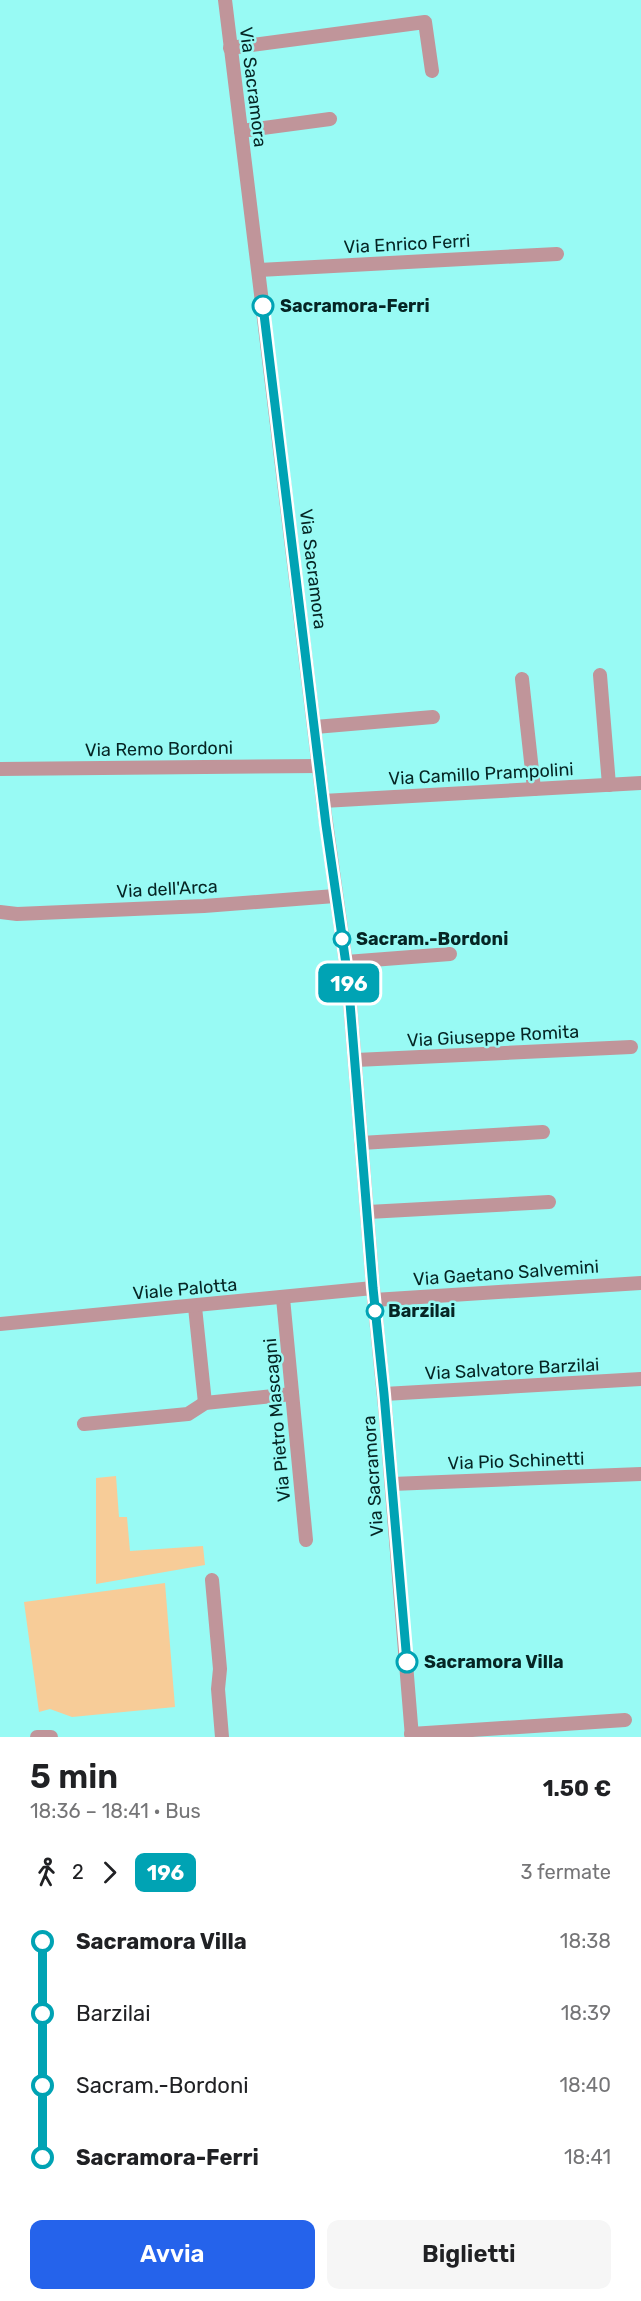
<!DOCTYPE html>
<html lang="it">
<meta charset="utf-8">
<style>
body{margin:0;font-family:Rubik,sans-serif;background:#f6f6f6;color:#202124;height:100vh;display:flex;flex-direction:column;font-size:22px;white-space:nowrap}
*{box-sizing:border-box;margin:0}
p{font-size:20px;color:#757577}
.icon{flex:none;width:33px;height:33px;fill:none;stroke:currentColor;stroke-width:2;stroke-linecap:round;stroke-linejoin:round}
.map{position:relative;height:1737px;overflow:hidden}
.drawer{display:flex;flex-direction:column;background:#fff;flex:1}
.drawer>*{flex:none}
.badge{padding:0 12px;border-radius:9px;font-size:21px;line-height:39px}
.map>.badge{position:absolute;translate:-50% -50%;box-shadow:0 0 0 3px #fff}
.legs{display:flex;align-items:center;gap:9px;height:66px;padding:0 30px;font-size:20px}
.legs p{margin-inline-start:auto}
.headline{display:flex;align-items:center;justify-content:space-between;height:102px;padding:0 30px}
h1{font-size:33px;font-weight:600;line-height:45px}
.button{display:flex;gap:12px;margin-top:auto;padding:12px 30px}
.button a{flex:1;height:69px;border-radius:12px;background:#2563eb;color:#fff;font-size:24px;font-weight:600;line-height:69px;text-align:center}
.button a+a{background:#f6f6f6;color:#202124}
ul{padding:0 30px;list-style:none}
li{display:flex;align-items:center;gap:21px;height:72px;font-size:22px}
li i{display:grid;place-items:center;width:9px;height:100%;margin:0 8px;background:currentColor}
li i::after{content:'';width:15px;height:15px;margin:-8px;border:4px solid;border-radius:50%;background:#fff}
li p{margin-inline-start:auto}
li:first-child i{background:linear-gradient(#0000 50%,currentColor 0)}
li:last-child i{background:linear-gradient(currentColor 50%,#0000 0)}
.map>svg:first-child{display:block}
</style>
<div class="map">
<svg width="641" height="1737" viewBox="0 0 641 1737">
<rect width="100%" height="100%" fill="#98faf4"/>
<g fill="#f7cc98">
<polygon points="116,1476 119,1517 127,1517 130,1551 203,1546 205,1565 96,1584 96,1478"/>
<polygon points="165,1583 175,1707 72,1717 50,1709 39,1712 24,1602"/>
</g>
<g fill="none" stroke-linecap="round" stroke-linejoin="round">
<g stroke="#c0959a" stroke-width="14">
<polyline points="225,0 323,801 348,978 373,1288 386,1417 412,1737"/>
<polyline points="230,48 425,22 432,71"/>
<polyline points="241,131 330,119"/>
<polyline points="259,270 557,254"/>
<polyline points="600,675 609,785"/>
<polyline points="522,679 534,789"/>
<polyline points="315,727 433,717"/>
<polyline points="0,769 319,766"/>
<polyline points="323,801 641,783"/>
<polyline points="0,912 17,914 204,906 335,896"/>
<polyline points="346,962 450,954"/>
<polyline points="356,1060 631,1047"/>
<polyline points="361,1143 543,1132"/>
<polyline points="368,1212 549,1202"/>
<polyline points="283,1298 306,1540"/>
<polyline points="374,1300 641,1283"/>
<polyline points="195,1307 205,1403"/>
<polyline points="0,1324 373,1288"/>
<polyline points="384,1394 641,1379"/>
<polyline points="84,1424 188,1414 205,1403 292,1394"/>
<polyline points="392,1484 641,1474"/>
<polyline points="212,1580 220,1669 218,1689 222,1737"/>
<polyline points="411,1734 625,1720"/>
<polyline points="37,1737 51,1737"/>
</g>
</g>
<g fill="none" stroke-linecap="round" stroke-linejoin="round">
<defs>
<polyline id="line-1" points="263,306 326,825 348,978 373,1288 384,1394 407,1662"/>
</defs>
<use href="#line-1" stroke="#fff" stroke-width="14"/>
<use href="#line-1" stroke="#00a3b4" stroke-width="9"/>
</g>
<g fill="#fff" stroke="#00a3b4" stroke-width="3">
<circle cx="263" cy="306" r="10"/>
<circle cx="342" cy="939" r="8"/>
<circle cx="375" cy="1311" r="8"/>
<circle cx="407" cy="1662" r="10"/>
</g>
<g text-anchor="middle" stroke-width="5" stroke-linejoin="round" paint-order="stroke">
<g font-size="18" fill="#052524" stroke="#98faf4">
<text transform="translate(253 87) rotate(83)" y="6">Via Sacramora</text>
<text transform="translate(407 244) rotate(-3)" y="6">Via Enrico Ferri</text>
<text transform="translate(313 569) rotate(83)" y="6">Via Sacramora</text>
<text transform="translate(159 749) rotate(-1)" y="6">Via Remo Bordoni</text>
<text transform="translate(481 774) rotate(-3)" y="6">Via Camillo Prampolini</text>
<text transform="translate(167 889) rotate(-3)" y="6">Via dell'Arca</text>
<text transform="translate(493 1036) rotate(-3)" y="6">Via Giuseppe Romita</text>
<text transform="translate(506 1273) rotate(-4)" y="6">Via Gaetano Salvemini</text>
<text transform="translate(185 1289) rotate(-5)" y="6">Viale Palotta</text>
<text transform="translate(512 1369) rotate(-3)" y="6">Via Salvatore Barzilai</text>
<text transform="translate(277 1420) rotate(-95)" y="6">Via Pietro Mascagni</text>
<text transform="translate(516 1461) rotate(-2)" y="6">Via Pio Schinetti</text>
<text transform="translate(373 1476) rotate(-94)" y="6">Via Sacramora</text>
</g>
<g font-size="18" font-weight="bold" fill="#052524" stroke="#98faf4" text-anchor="start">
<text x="280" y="312">Sacramora-Ferri</text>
<text x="356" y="945">Sacram.-Bordoni</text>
<text x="388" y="1317">Barzilai</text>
<text x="424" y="1668">Sacramora Villa</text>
</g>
</g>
</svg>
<b class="badge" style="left:349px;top:983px;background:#00a3b4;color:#fff">196</b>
</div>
<section class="drawer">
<div class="headline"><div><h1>5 min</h1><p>18:36 – 18:41 · Bus</p></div><b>1.50 €</b></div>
<div class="legs"><svg class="icon" aria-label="walk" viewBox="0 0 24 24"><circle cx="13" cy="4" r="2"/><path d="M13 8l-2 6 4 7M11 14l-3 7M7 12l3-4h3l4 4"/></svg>2<svg class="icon" aria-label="forward" viewBox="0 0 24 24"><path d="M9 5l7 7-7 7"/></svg><b class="badge" style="background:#00a3b4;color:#fff">196</b><p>3 fermate</p></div>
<ul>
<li><i style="color:#00a3b4"></i><b>Sacramora Villa</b><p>18:38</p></li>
<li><i style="color:#00a3b4"></i><span>Barzilai</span><p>18:39</p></li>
<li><i style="color:#00a3b4"></i><span>Sacram.-Bordoni</span><p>18:40</p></li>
<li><i style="color:#00a3b4"></i><b>Sacramora-Ferri</b><p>18:41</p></li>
</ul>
<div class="button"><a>Avvia</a><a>Biglietti</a></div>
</section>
